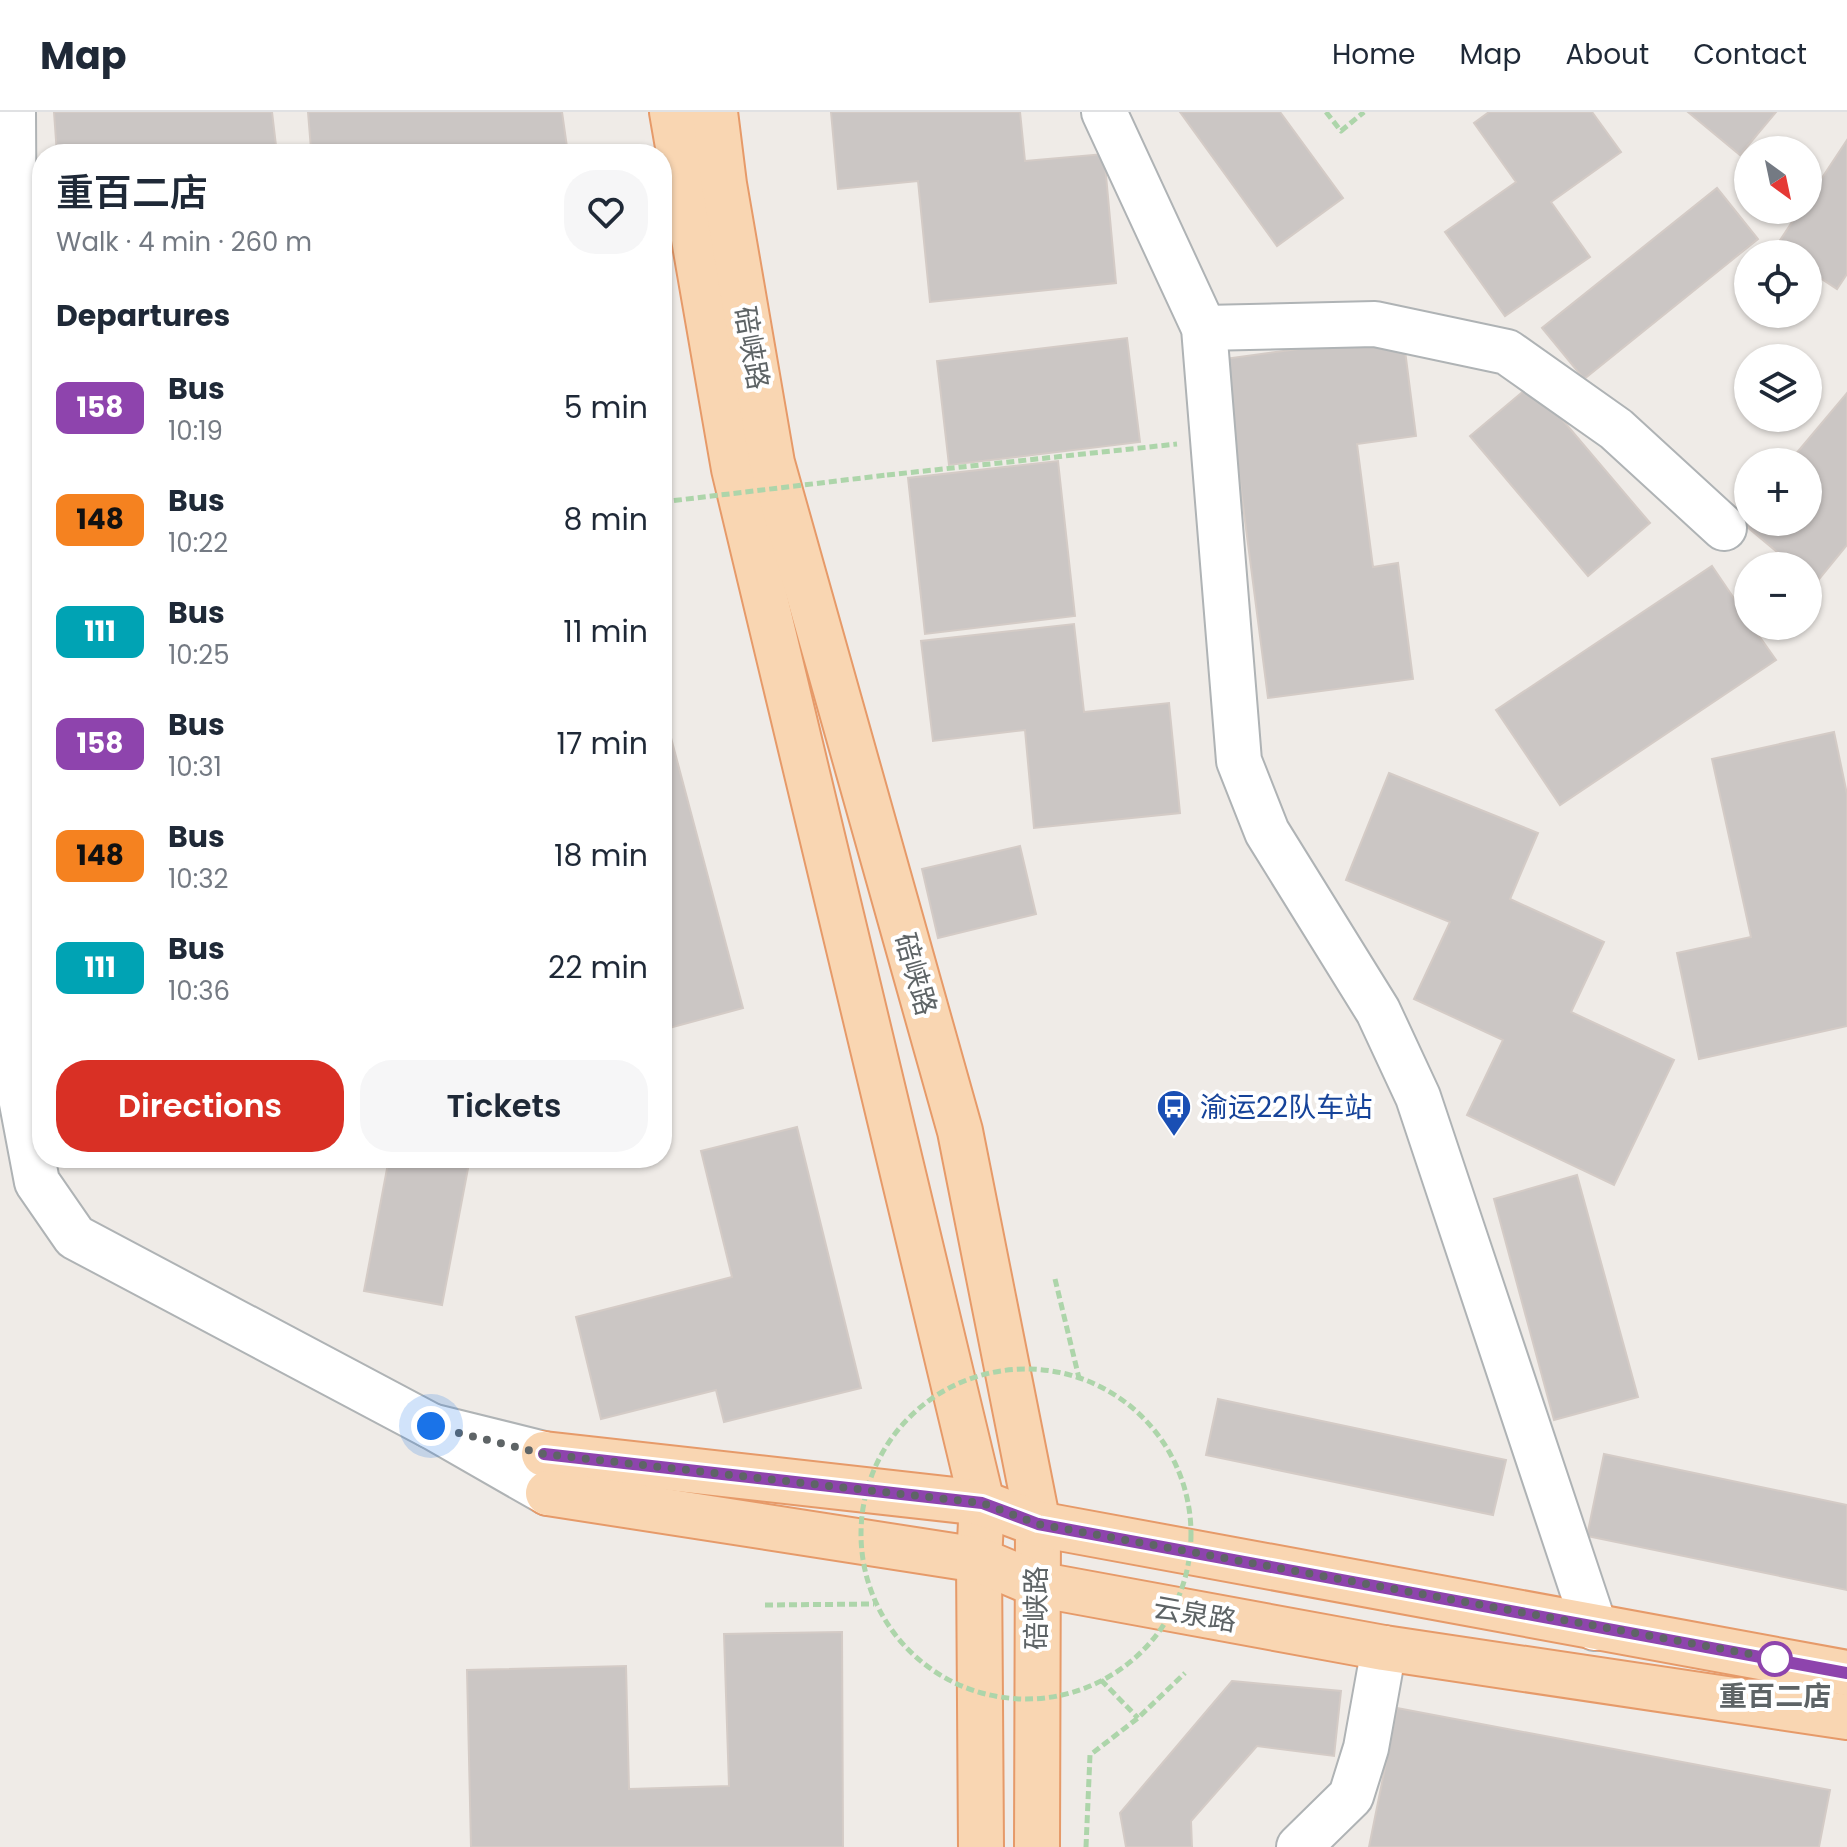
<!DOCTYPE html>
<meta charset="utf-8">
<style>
body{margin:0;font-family:Poppins,"Noto Sans SC",sans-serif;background:#f6f6f7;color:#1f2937;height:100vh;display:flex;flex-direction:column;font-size:30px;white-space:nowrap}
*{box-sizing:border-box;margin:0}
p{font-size:26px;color:#747a83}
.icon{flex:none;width:44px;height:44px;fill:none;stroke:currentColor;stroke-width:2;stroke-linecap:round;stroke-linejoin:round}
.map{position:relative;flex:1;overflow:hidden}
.side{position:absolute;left:32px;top:32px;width:640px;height:1024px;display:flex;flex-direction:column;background:#fff;border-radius:32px;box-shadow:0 2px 6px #0004}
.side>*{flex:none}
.badge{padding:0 16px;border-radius:12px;font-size:28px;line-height:52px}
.needle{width:52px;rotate:147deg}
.buttons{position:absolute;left:1734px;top:24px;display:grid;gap:16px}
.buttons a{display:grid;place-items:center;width:88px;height:88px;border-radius:50%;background:#fff;box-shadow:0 2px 6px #0004;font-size:40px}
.you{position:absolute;width:40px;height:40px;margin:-20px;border:6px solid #fff;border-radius:50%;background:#1a73e8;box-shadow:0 0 0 12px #1a73e833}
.map>.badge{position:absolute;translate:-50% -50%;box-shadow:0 0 0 4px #fff}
h2{padding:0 24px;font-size:30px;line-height:72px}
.round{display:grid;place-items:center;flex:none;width:84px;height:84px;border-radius:32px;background:#f6f6f7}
.headline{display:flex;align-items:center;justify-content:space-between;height:136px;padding:0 24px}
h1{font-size:38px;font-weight:600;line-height:60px}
.action{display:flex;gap:16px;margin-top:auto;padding:16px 24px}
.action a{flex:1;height:92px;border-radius:32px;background:#d93025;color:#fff;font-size:32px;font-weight:600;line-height:92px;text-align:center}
.action a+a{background:#f6f6f7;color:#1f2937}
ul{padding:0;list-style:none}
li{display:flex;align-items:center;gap:24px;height:112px;padding:0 24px}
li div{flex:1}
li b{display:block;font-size:30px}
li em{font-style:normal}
li .badge{min-width:88px;font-weight:700;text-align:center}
header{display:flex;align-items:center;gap:48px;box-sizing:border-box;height:112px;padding:0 40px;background:#fff;border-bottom:2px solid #e0e1e3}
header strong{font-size:38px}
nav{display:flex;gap:44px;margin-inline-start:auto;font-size:28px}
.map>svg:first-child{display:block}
</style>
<header>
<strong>Map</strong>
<nav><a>Home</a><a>Map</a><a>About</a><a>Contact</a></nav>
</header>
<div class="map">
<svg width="1847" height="1735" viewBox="0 0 1847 1735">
<rect width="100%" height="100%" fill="#efebe7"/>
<g fill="#cbc6c4" stroke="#d4cbc6" stroke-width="2">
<polygon points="54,0 272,0 277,42 57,42"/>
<polygon points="308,0 562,0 568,42 326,42 311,37"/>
<polygon points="831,0 1020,0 1025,49 1104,42 1116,171 930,190 918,69 838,77"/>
<polygon points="1180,0 1280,0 1343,86 1277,134"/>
<polygon points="1489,0 1592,0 1621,40 1551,90 1590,145 1505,204 1445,120 1516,70 1474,11"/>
<polygon points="1688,0 1776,0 1740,43"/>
<polygon points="1847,28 1847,162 1837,177 1808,158 1808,142 1784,142 1775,136 1800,98 1808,98 1808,87"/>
<polygon points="1717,76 1758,127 1584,267 1542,216"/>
<polygon points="1403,223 1416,324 1357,332 1373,455 1398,451 1413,567 1268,586 1224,247"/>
<polygon points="1127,226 1140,330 949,353 937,249"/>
<polygon points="1532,272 1650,411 1588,464 1470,324"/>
<polygon points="1847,281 1847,433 1815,472 1808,466 1808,454 1794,454 1740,409 1748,399 1748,410 1808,410 1808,350 1789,350"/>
<polygon points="1058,349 1075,504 925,522 908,366"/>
<polygon points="1712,454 1748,507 1748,514 1752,514 1776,548 1560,693 1496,598"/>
<polygon points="1074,512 1084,600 1169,591 1180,701 1034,716 1025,618 933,629 921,529"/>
<polygon points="662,592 743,896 662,918"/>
<polygon points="1834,620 1847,682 1847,914 1699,947 1677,841 1751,825 1712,647"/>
<polygon points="1389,661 1538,721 1510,787 1604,830 1571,900 1674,948 1614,1073 1467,1003 1503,928 1414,887 1450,810 1346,768"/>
<polygon points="1020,734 1036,802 938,826 922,757"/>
<polygon points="797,1015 861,1276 724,1310 716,1278 601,1307 576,1205 732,1165 701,1039"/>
<polygon points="389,1046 470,1046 442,1193 364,1179"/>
<polygon points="1577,1063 1638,1285 1554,1308 1494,1087"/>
<polygon points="1218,1287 1506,1348 1493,1403 1206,1343"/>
<polygon points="1604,1342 1847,1393 1847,1478 1587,1424"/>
<polygon points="842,1520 843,1735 471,1735 467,1558 626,1554 629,1677 729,1674 724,1522"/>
<polygon points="1232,1569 1341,1579 1334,1644 1257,1634 1191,1709 1192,1735 1126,1735 1120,1701"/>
<polygon points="1397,1596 1830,1678 1819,1735 1369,1735"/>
</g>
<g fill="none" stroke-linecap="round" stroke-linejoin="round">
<defs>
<g id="minor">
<polyline points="13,0 18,970 37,1070 75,1125 431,1314"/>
<polyline points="1104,0 1204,216 1239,649 1267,720 1378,899 1418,985 1595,1516"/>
<polyline points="1204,216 1375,212 1507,240 1616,317 1724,416"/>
<polyline points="544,1342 431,1314 548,1381"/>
<polyline points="1299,1735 1351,1684 1366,1636 1384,1536"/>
</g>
<g id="major">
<polyline points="672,0 734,357 982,1391 979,1448 981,1735"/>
<polyline points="715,0 724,72 772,351 960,1019 1038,1412 1037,1735"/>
<polyline points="544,1342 982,1391 1038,1412 1847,1561"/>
<polyline points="548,1381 979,1448 1036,1472 1384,1536 1847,1605"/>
</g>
</defs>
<use href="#minor" stroke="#afb3b5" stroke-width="48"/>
<use href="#major" stroke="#e69a69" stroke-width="48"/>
<g stroke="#add5aa" stroke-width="5" stroke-dasharray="8 4" stroke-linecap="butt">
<polyline points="1326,0 1341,19 1364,0"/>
<polyline points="887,363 1177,332"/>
<polyline points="1055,1167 1079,1266"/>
<polyline points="765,1493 874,1492"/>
<polyline points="1101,1568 1138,1606"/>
<polyline points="1086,1735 1090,1643 1138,1606 1185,1561"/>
</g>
<use href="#minor" stroke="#fff" stroke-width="44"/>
<use href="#major" stroke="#f9d6b2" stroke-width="44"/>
<g stroke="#add5aa" stroke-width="5" stroke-dasharray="8 4" stroke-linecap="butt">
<polyline points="662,390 887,363"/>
<circle cx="1026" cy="1422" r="165"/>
</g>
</g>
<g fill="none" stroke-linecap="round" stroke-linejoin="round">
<defs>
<polyline id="line" points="544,1342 982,1391 1038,1412 1847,1561"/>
</defs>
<use href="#line" stroke="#fff" stroke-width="18"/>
<use href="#line" stroke="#8e44ad" stroke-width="12"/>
<polyline stroke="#5e6466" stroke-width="8" stroke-dasharray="0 14.4" points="431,1314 544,1342 982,1391 1038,1412 1788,1549 1775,1547"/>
</g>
<defs>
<symbol id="bus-pin" viewBox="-11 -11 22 30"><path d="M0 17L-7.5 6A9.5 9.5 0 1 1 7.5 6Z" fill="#1a4fb4" stroke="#fff"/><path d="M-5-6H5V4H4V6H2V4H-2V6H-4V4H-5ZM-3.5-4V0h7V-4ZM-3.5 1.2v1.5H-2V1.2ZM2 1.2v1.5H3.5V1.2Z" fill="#fff"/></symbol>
</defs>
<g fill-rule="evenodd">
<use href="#bus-pin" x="1154" y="975" width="40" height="54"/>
</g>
<circle fill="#fff" stroke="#8e44ad" stroke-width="4" cx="1775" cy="1547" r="16"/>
<g text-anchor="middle" stroke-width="8" stroke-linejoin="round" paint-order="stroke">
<g font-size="28" fill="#5e6466" stroke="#fff">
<text transform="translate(752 236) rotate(80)" y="10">碚峡路</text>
<text transform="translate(916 862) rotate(74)" y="10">碚峡路</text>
<text transform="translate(1036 1496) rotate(-90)" y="10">碚峡路</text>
<text transform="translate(1195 1502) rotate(10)" y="10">云泉路</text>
</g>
<g font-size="28" fill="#164399" stroke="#fff" text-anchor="start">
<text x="1200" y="1005">渝运22队车站</text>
</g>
<g font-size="28" font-weight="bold" fill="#5e6466" stroke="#fff">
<text x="1775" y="1594">重百二店</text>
</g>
</g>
</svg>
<div class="buttons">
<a><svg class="needle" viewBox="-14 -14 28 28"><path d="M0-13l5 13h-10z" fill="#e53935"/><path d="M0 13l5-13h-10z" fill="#747a83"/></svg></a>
<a><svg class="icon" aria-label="locate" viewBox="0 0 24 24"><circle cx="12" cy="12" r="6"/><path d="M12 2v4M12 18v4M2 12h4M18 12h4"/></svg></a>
<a><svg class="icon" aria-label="layers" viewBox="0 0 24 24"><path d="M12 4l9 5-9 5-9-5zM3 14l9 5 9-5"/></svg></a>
<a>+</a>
<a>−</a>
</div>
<div class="you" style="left:431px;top:1314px"></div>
<section class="side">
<div class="headline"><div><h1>重百二店</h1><p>Walk · 4 min · 260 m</p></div><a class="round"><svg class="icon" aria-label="heart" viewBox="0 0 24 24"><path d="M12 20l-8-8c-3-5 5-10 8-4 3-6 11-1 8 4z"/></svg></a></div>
<h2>Departures</h2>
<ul>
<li><span class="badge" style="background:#8e44ad;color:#fff">158</span><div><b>Bus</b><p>10:19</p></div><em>5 min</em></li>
<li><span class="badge" style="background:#f58220;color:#111">148</span><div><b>Bus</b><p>10:22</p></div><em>8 min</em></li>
<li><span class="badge" style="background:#00a3b4;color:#fff">111</span><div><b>Bus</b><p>10:25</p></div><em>11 min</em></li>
<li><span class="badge" style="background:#8e44ad;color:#fff">158</span><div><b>Bus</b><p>10:31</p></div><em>17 min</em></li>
<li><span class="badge" style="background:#f58220;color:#111">148</span><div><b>Bus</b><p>10:32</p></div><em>18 min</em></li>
<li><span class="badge" style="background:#00a3b4;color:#fff">111</span><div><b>Bus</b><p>10:36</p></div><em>22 min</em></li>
</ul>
<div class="action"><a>Directions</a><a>Tickets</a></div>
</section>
</div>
